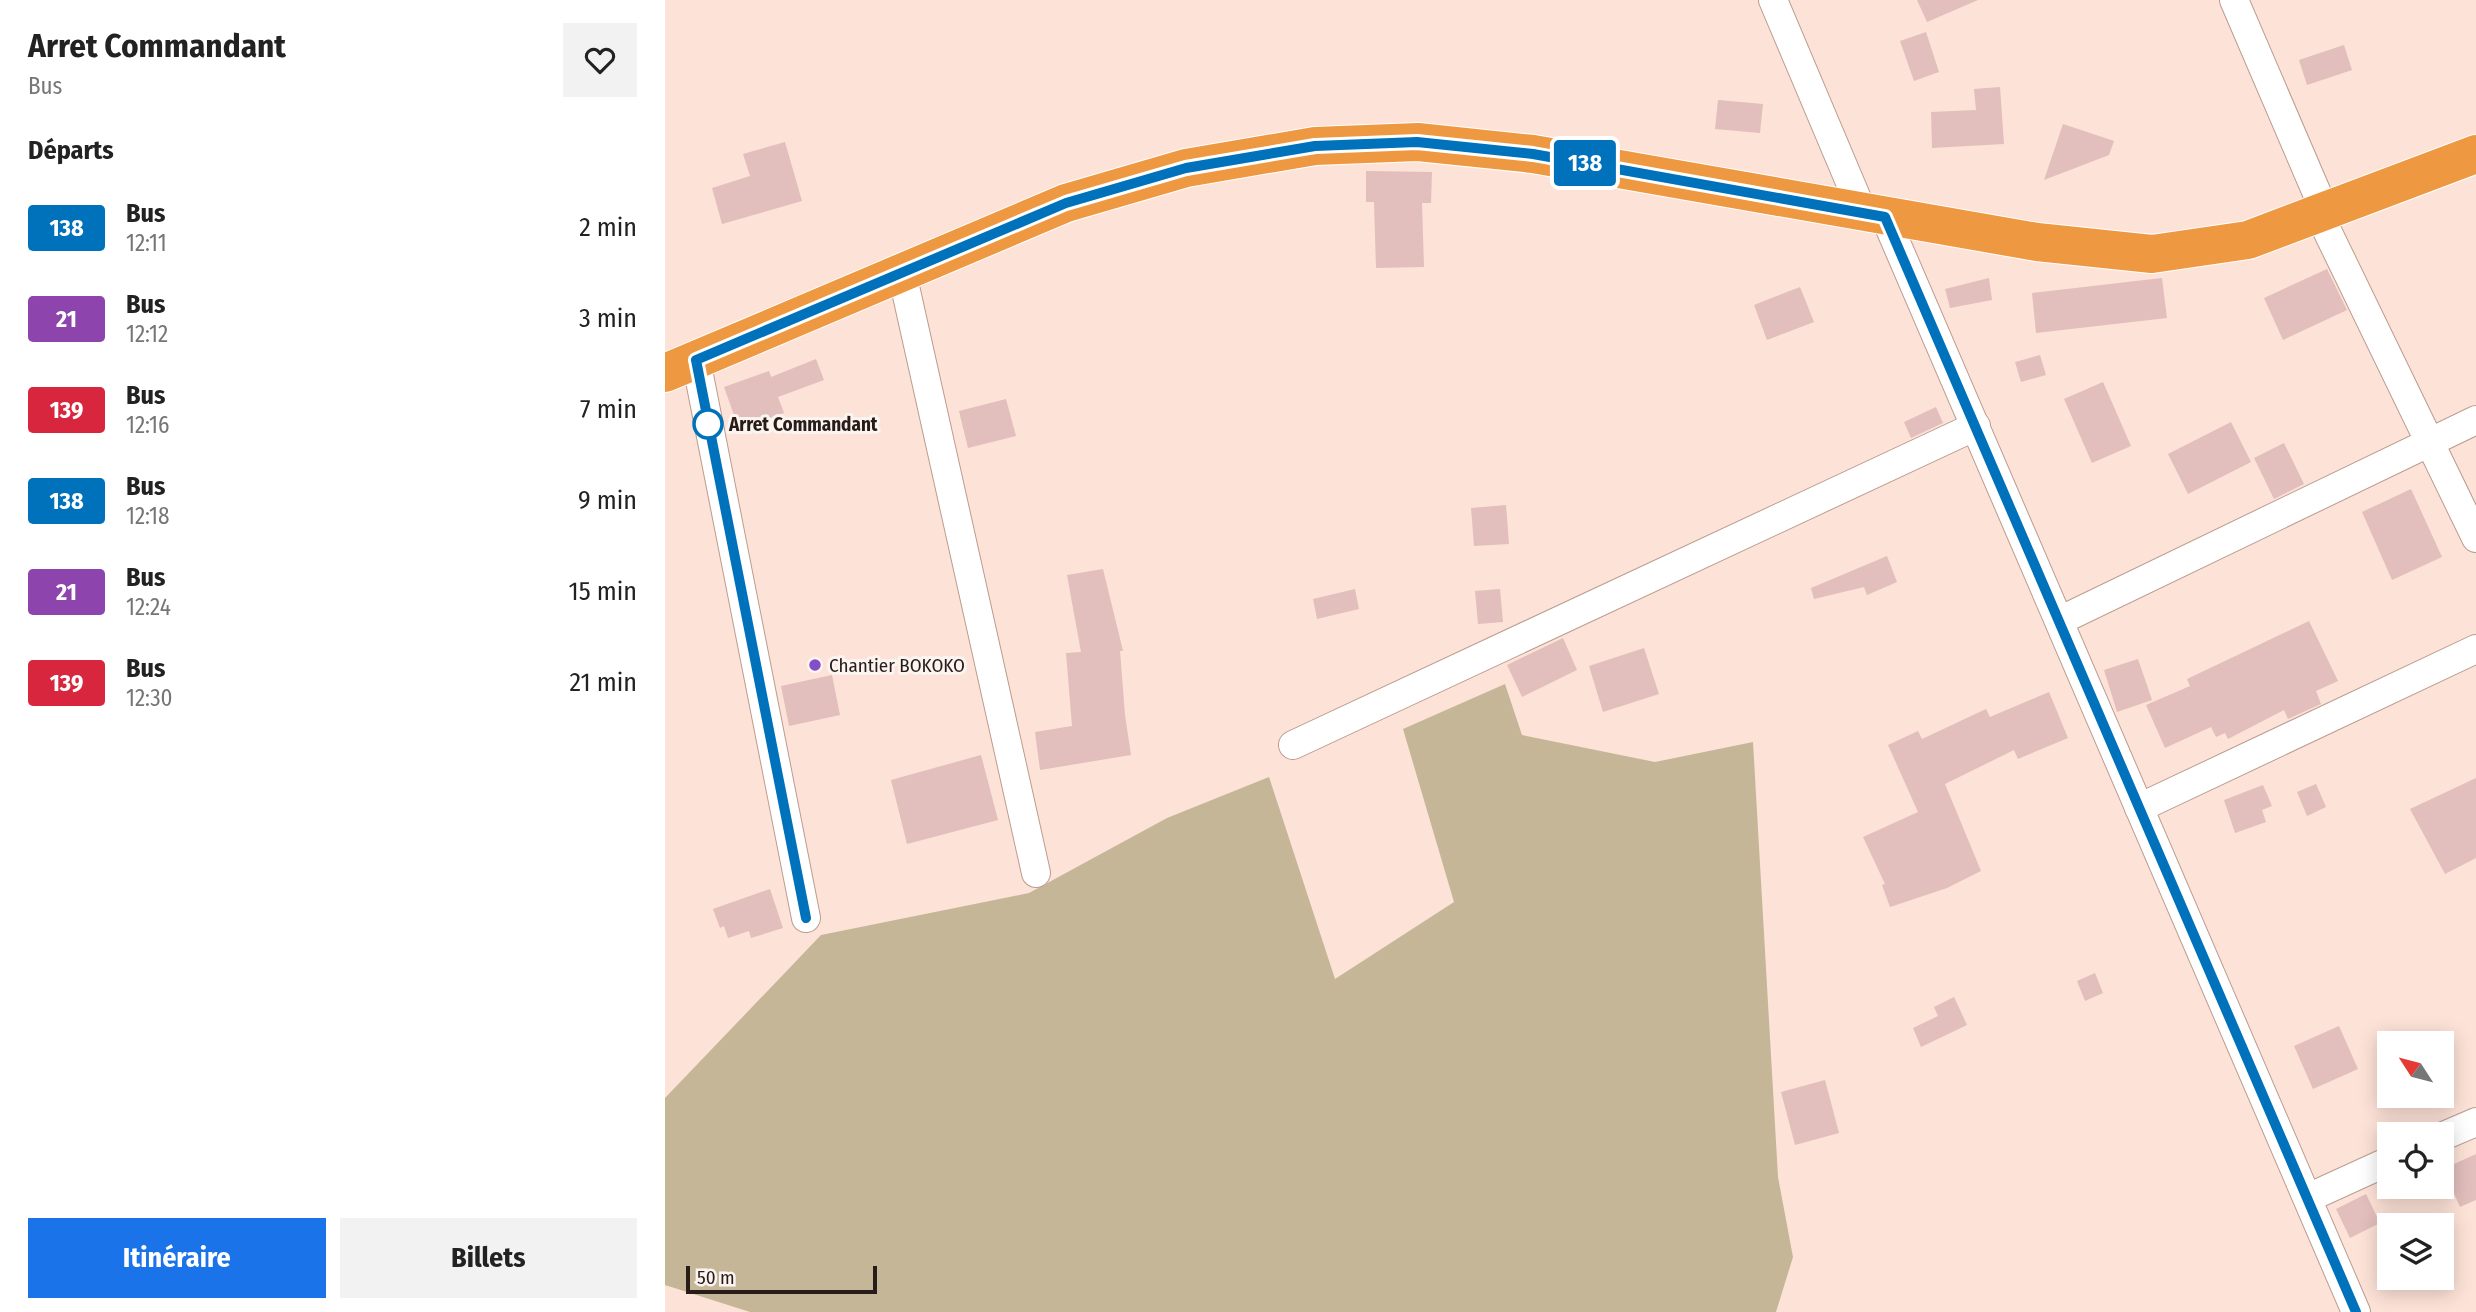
<!DOCTYPE html>
<html lang="fr">
<meta charset="utf-8">
<style>
body{margin:0;font-family:"Fira Sans Condensed",sans-serif;background:#f2f2f2;color:#222;height:100vh;display:flex;flex-direction:column;font-size:26px;white-space:nowrap}
*{box-sizing:border-box;margin:0}
p{font-size:23px;color:#767676}
.icon{flex:none;width:38px;height:38px;fill:none;stroke:currentColor;stroke-width:2;stroke-linecap:round;stroke-linejoin:round}
.map{position:relative;flex:1;overflow:hidden}
.details{display:flex;flex-direction:column;background:#fff;width:665px}
.details>*{flex:none}
.badge{padding:0 14px;border-radius:5px;font-size:24px;line-height:46px}
.needle{width:46px;rotate:306deg}
.controls{position:absolute;left:1712px;top:1031px;display:grid;gap:14px}
.controls a{display:grid;place-items:center;width:77px;height:77px;border-radius:0px;background:#fff;box-shadow:0 4px 18px #0003;font-size:35px}
.scale{position:absolute;left:21px;bottom:18px;width:191px;box-sizing:border-box;padding-left:7px;border:4px solid #271c17;border-top:0;font-size:19px;line-height:24px;white-space:nowrap;color:#271c17;-webkit-text-stroke:5px #fbf4f1;paint-order:stroke}
.map>.badge{position:absolute;translate:-50% -50%;box-shadow:0 0 0 4px #fff}
h2{padding:0 28px;font-size:26px;line-height:63px}
.round{display:grid;place-items:center;flex:none;width:74px;height:74px;border-radius:0px;background:#f2f2f2}
.head{display:flex;align-items:center;justify-content:space-between;height:119px;padding:0 28px}
h1{font-size:33px;font-weight:700;line-height:52px}
.primary-button{display:flex;gap:14px;margin-top:auto;padding:14px 28px}
.primary-button a{flex:1;height:80px;border-radius:0px;background:#1a73e8;color:#fff;font-size:28px;font-weight:700;line-height:80px;text-align:center}
.primary-button a+a{background:#f2f2f2;color:#222}
ul{padding:0;list-style:none}
li{display:flex;align-items:center;gap:21px;height:91px;padding:0 28px}
li div{flex:1}
li b{display:block;font-size:26px}
li em{font-style:normal}
li .badge{min-width:77px;font-weight:700;text-align:center}
main{display:flex;flex:1;min-height:0}
.map>svg:first-child{display:block}
</style>
<main>
<section class="details">
<div class="head"><div><h1>Arret Commandant</h1><p>Bus</p></div><a class="round"><svg class="icon" aria-label="heart" viewBox="0 0 24 24"><path d="M12 20l-8-8c-3-5 5-10 8-4 3-6 11-1 8 4z"/></svg></a></div>
<h2>Départs</h2>
<ul>
<li><span class="badge" style="background:#0072bc;color:#fff">138</span><div><b>Bus</b><p>12:11</p></div><em>2 min</em></li>
<li><span class="badge" style="background:#8e44ad;color:#fff">21</span><div><b>Bus</b><p>12:12</p></div><em>3 min</em></li>
<li><span class="badge" style="background:#d7263d;color:#fff">139</span><div><b>Bus</b><p>12:16</p></div><em>7 min</em></li>
<li><span class="badge" style="background:#0072bc;color:#fff">138</span><div><b>Bus</b><p>12:18</p></div><em>9 min</em></li>
<li><span class="badge" style="background:#8e44ad;color:#fff">21</span><div><b>Bus</b><p>12:24</p></div><em>15 min</em></li>
<li><span class="badge" style="background:#d7263d;color:#fff">139</span><div><b>Bus</b><p>12:30</p></div><em>21 min</em></li>
</ul>
<div class="primary-button"><a>Itinéraire</a><a>Billets</a></div>
</section>
<div class="map">
<svg width="1811" height="1312" viewBox="0 0 1811 1312">
<rect width="100%" height="100%" fill="#fde2d7"/>
<polygon fill="#c6b698" points="840,684 857,735 990,762 1088,742 1113,1177 1128,1257 1111,1312 85,1312 0,1285 0,1098 156,935 364,893 502,818 604,777 670,979 789,902 738,729"/>
<g fill="#e2bebc">
<polygon points="1252,0 1313,0 1262,22"/>
<polygon points="1261,32 1274,72 1249,81 1235,41"/>
<polygon points="1679,45 1687,70 1642,85 1634,60"/>
<polygon points="1335,87 1339,144 1267,148 1266,112 1311,110 1309,89"/>
<polygon points="1053,100 1098,104 1095,133 1050,129"/>
<polygon points="1398,124 1449,141 1444,155 1379,180"/>
<polygon points="120,142 137,201 57,224 47,188 85,176 78,154"/>
<polygon points="701,171 767,172 766,203 757,203 759,267 711,268 709,202 701,202"/>
<polygon points="1662,269 1682,310 1618,340 1599,298"/>
<polygon points="1324,278 1327,300 1285,308 1280,289"/>
<polygon points="1497,278 1502,318 1371,333 1367,293"/>
<polygon points="1135,287 1149,322 1102,340 1089,305"/>
<polygon points="1375,355 1381,375 1356,382 1350,362"/>
<polygon points="151,359 159,380 113,397 119,413 74,429 59,387 104,371 106,377"/>
<polygon points="1438,382 1466,446 1427,463 1399,399"/>
<polygon points="341,399 351,436 303,448 294,411"/>
<polygon points="1271,407 1278,423 1246,438 1239,422"/>
<polygon points="1566,422 1586,462 1523,494 1503,454"/>
<polygon points="1619,443 1639,484 1609,499 1589,458"/>
<polygon points="1746,489 1777,557 1727,580 1697,512"/>
<polygon points="841,505 844,544 809,546 806,508"/>
<polygon points="1222,556 1232,582 1202,595 1199,587 1149,599 1146,588"/>
<polygon points="438,569 458,651 455,651 460,715 466,755 375,770 370,732 407,726 401,653 416,652 402,575"/>
<polygon points="690,589 694,609 652,619 648,599"/>
<polygon points="835,589 838,622 813,624 810,591"/>
<polygon points="1644,621 1673,681 1651,691 1656,704 1623,719 1619,710 1563,739 1560,733 1551,737 1546,727 1500,748 1481,705 1525,686 1522,679"/>
<polygon points="898,638 912,670 857,697 842,665"/>
<polygon points="979,648 994,694 938,712 924,666"/>
<polygon points="1473,659 1487,700 1452,712 1439,670"/>
<polygon points="167,675 175,715 124,726 116,686"/>
<polygon points="1384,692 1403,738 1353,759 1349,750 1280,784 1316,871 1282,888 1225,907 1217,885 1220,884 1198,837 1253,812 1223,745 1253,731 1257,739 1321,709 1325,717"/>
<polygon points="316,755 333,820 242,844 226,780"/>
<polygon points="1811,778 1811,858 1780,874 1745,809"/>
<polygon points="1651,784 1661,807 1642,816 1632,792"/>
<polygon points="1598,785 1607,806 1597,810 1601,822 1570,833 1559,800"/>
<polygon points="105,889 118,928 86,938 84,931 63,938 59,926 55,928 48,909"/>
<polygon points="1430,973 1438,993 1420,1001 1412,981"/>
<polygon points="1289,997 1302,1025 1256,1047 1248,1028 1273,1016 1269,1007"/>
<polygon points="1674,1026 1693,1069 1648,1089 1629,1046"/>
<polygon points="1160,1080 1174,1133 1130,1145 1116,1092"/>
<polygon points="1811,1154 1811,1200 1795,1207 1778,1169"/>
<polygon points="1701,1194 1715,1223 1685,1238 1671,1209"/>
</g>
<g fill="none" stroke-linecap="round" stroke-linejoin="round">
<defs>
<g id="street">
<polyline points="1108,0 1198,213"/>
<polyline points="1569,0 1660,212"/>
<polyline points="1654,214 1811,538"/>
<polyline points="1220,217 1691,1312"/>
<polyline points="237,273 371,873"/>
<polyline points="31,360 141,918"/>
<polyline points="1394,621 1811,420"/>
<polyline points="628,745 1311,426"/>
<polyline points="1474,808 1811,649"/>
<polyline points="1776,1137 1811,1122"/>
<polyline points="1643,1198 1724,1161"/>
</g>
<polyline id="highway" points="0,373 401,203 521,168 650,146 753,142 868,154 1372,242 1487,254 1583,240 1811,154"/>
</defs>
<use href="#street" stroke="#bb9c8f" stroke-width="30"/>
<use href="#highway" stroke="#fff" stroke-width="40"/>
<use href="#street" stroke="#fff" stroke-width="28"/>
<use href="#highway" stroke="#ee9941" stroke-width="38"/>
</g>
<g fill="none" stroke-linecap="round" stroke-linejoin="round">
<defs>
<polyline id="line" points="141,918 31,360 401,203 521,168 650,146 752,142 868,154 1220,217 1691,1312"/>
</defs>
<use href="#line" stroke="#fff" stroke-width="16"/>
<use href="#line" stroke="#0072bc" stroke-width="10"/>
</g>
<circle fill="#fff" stroke="#0072bc" stroke-width="3.5" cx="43" cy="424" r="14"/>
<circle fill="#824fc7" stroke="#fbf4f1" stroke-width="2.5" cx="150" cy="665" r="7"/>
<g text-anchor="middle" stroke-width="6" stroke-linejoin="round" paint-order="stroke">
<g font-size="19" font-weight="bold" fill="#271c17" stroke="#fbf4f1" text-anchor="start">
<text x="64" y="431">Arret Commandant</text>
</g>
<g font-size="19" fill="#271c17" stroke="#fbf4f1" text-anchor="start">
<text x="164" y="672">Chantier BOKOKO</text>
</g>
</g>
</svg>
<div class="controls">
<a><svg class="needle" viewBox="-14 -14 28 28"><path d="M0-13l5 13h-10z" fill="#e53935"/><path d="M0 13l5-13h-10z" fill="#767676"/></svg></a>
<a><svg class="icon" aria-label="locate" viewBox="0 0 24 24"><circle cx="12" cy="12" r="6"/><path d="M12 2v4M12 18v4M2 12h4M18 12h4"/></svg></a>
<a><svg class="icon" aria-label="layers" viewBox="0 0 24 24"><path d="M12 4l9 5-9 5-9-5zM3 14l9 5 9-5"/></svg></a>
</div>
<div class="scale">50 m</div>
<b class="badge" style="left:920px;top:163px;background:#0072bc;color:#fff">138</b>
</div>
</main>
